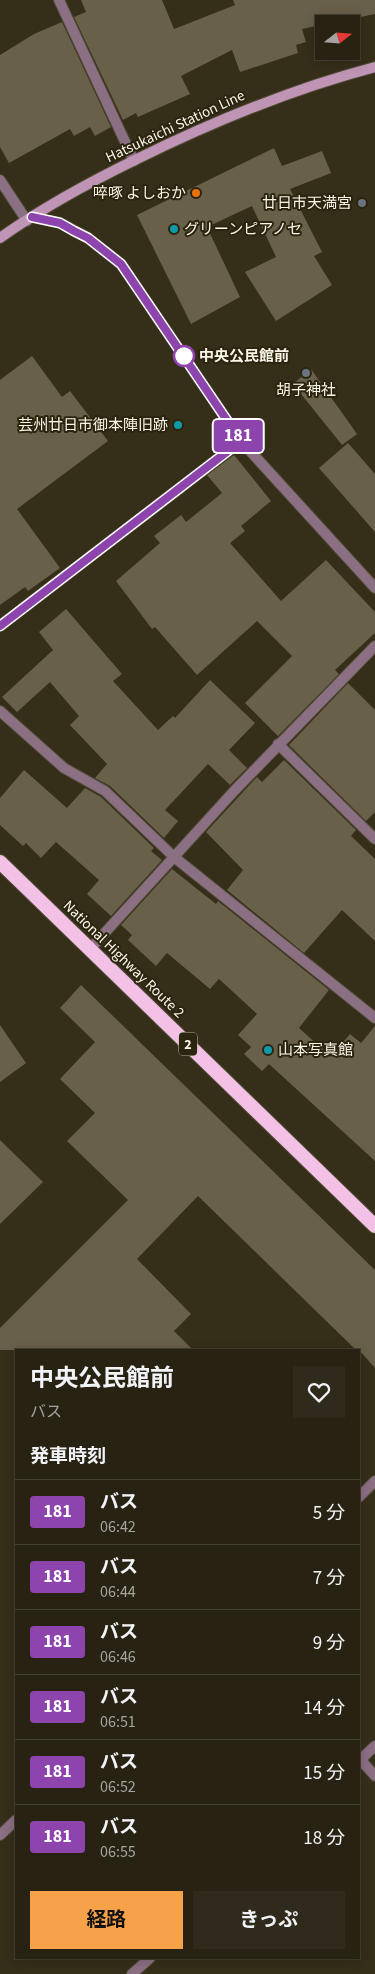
<!DOCTYPE html>
<html lang="ja">
<meta charset="utf-8">
<style>
body{margin:0;font-family:"Source Sans 3","Noto Sans JP",sans-serif;background:#302a1c;color:#f1f3f6;height:100vh;display:flex;flex-direction:column;font-size:19px;white-space:nowrap}
*{box-sizing:border-box;margin:0}
p{font-size:16px;color:#a5a4a0}
.icon{flex:none;width:28px;height:28px;fill:none;stroke:currentColor;stroke-width:2;stroke-linecap:round;stroke-linejoin:round}
.map{position:relative;flex:1;overflow:hidden}
.drawer{position:absolute;left:15px;top:1349px;width:345px;height:610px;display:flex;flex-direction:column;background:#282213;border-radius:0px;box-shadow:0 2px 12px #0003,0 0 0 1px #443f33}
.drawer>*{flex:none}
.badge{padding:0 10px;border-radius:4px;font-size:18px;line-height:32px}
.needle{width:32px;rotate:73deg}
.buttons{position:absolute;left:315px;top:15px;display:grid;gap:10px}
.buttons a{display:grid;place-items:center;width:45px;height:45px;border-radius:0px;background:#282213;box-shadow:0 2px 12px #0003,0 0 0 1px #443f33;font-size:25px}
.map>.badge{position:absolute;translate:-50% -50%;box-shadow:0 0 0 2px #fff}
h2{padding:0 15px;font-size:19px;line-height:45px}
.round{display:grid;place-items:center;flex:none;width:52px;height:52px;border-radius:0px;background:#302a1c}
.head{display:flex;align-items:center;justify-content:space-between;height:85px;padding:0 15px}
h1{font-size:24px;font-weight:700;line-height:38px}
.action{display:flex;gap:10px;margin-top:auto;padding:10px 15px}
.action a{flex:1;height:58px;border-radius:0px;background:#f6a248;color:#111;font-size:20px;font-weight:700;line-height:58px;text-align:center}
.action a+a{background:#302a1c;color:#f1f3f6}
ul{padding:0;list-style:none}
li{display:flex;align-items:center;gap:15px;height:65px;padding:0 15px;border-top:1px solid #443f33}
li div{flex:1}
li b{display:block;font-size:19px}
li em{font-style:normal}
li .badge{min-width:55px;font-weight:700;text-align:center}
.map>svg:first-child{display:block}
</style>
<div class="map">
<svg width="375" height="1974" viewBox="0 0 375 1974">
<rect width="100%" height="100%" fill="#352e19"/>
<g fill="#686049">
<polygon points="81,0 162,0 174,29 235,5 233,0 375,0 375,14 302,29 306,42 296,45 298,53 240,72 232,50 181,76 190,94 138,117 136,113 123,120 74,17 86,12"/>
<polygon points="62,22 111,127 95,136 90,127 74,136 70,129 9,163 0,147 0,55 34,34"/>
<polygon points="274,148 282,166 322,151 331,173 290,189 322,252 314,256 332,285 276,321 245,272 276,257 252,206 207,227 240,297 191,324 137,215"/>
<polygon points="32,356 62,397 70,391 108,441 17,509 60,568 28,591 25,587 0,605 0,380"/>
<polygon points="311,369 357,434 342,445 293,384"/>
<polygon points="348,443 375,474 375,532 319,468"/>
<polygon points="234,455 271,501 241,526 245,531 230,543 281,601 326,560 375,612 375,633 335,670 339,674 278,736 245,703 292,656 257,621 197,675 155,627 152,629 116,581 160,543 154,536 181,515 186,522 222,493 207,475"/>
<polygon points="66,609 122,674 113,681 158,730 173,716 175,718 210,680 255,723 229,750 247,768 230,785 208,764 165,810 178,821 164,838 110,786 95,778 107,764 70,725 79,716 50,682 17,712 2,697 53,650 39,632"/>
<polygon points="348,683 375,710 375,812 366,821 289,745"/>
<polygon points="284,760 356,830 351,836 375,859 375,941 342,910 304,953 227,890 243,870 206,832 257,777 262,782"/>
<polygon points="24,770 67,808 85,788 101,797 154,848 151,851 162,860 111,916 87,894 99,880 56,842 41,858 26,843 23,846 0,825 0,798"/>
<polygon points="172,869 216,904 218,901 329,990 299,1028 331,1057 350,1034 361,1043 375,1026 375,1161 269,1064 262,1071 244,1054 251,1047 238,1035 257,1014 219,979 210,989 167,953 156,966 128,940 132,935 121,925"/>
<polygon points="81,985 375,1270 375,1368 359,1350 356,1350 198,1196 137,1259 191,1314 174,1331 193,1350 0,1350 0,1328 128,1200 67,1141 95,1113 60,1079 95,1042 60,1008"/>
<polygon points="0,1025 26,1063 0,1082"/>
<polygon points="0,1140 43,1182 0,1224"/>
</g>
<g fill="none" stroke-linecap="round" stroke-linejoin="round">
<defs>
<g id="minor">
<polyline points="59,0 134,161"/>
<polyline points="0,180 27,221"/>
<polyline points="32,217 60,223 88,238 121,264 241,441 375,588"/>
<polyline points="0,626 241,441"/>
<polyline points="0,711 64,768 105,791 174,857 375,1018"/>
<polyline points="278,744 375,839"/>
<polyline points="90,949 235,790 375,646"/>
<polyline points="359,1497 375,1481"/>
<polyline points="360,1759 375,1776"/>
<polyline points="359,1761 375,1746"/>
<polyline points="0,1835 16,1820"/>
<polyline points="132,1974 150,1958"/>
</g>
<path id="secondary" d="M0,238C42,208 88,183 135,160C212,122 291,89 375,67"/>
<polyline id="trunk" points="0,862 375,1226"/>
</defs>
<use href="#minor" stroke="#504a36" stroke-width="12"/>
<use href="#secondary" stroke="#504a36" stroke-width="12"/>
<use href="#trunk" stroke="#504a36" stroke-width="16"/>
<use href="#minor" stroke="#8b6f83" stroke-width="10"/>
<use href="#secondary" stroke="#bf94b4" stroke-width="10"/>
<use href="#trunk" stroke="#f2c1e5" stroke-width="14"/>
</g>
<g fill="none" stroke-linecap="round" stroke-linejoin="round">
<defs>
<polyline id="line" points="0,626 241,441 121,264 88,238 74,231 60,223 32,217"/>
</defs>
<use href="#line" stroke="#fff" stroke-width="11"/>
<use href="#line" stroke="#8e44ad" stroke-width="8"/>
</g>
<circle fill="#e8710a" stroke="#2b240f" stroke-width="2" cx="196" cy="193" r="5"/>
<g fill="#6b7280" stroke="#2b240f" stroke-width="2">
<circle cx="362" cy="203" r="5"/>
<circle cx="306" cy="373" r="5"/>
</g>
<g fill="#0f9aa8" stroke="#2b240f" stroke-width="2">
<circle cx="174" cy="229" r="5"/>
<circle cx="178" cy="425" r="5"/>
<circle cx="268" cy="1050" r="5"/>
</g>
<circle fill="#fff" stroke="#8e44ad" stroke-width="2.5" cx="184" cy="356" r="10"/>
<g text-anchor="middle" stroke-width="4" stroke-linejoin="round" paint-order="stroke">
<rect fill="#2b240f" stroke="#bbb6a7" stroke-width="1" x="179" y="1032.5" width="18" height="23" rx="4"/>
<g font-size="14" font-weight="bold" fill="#f9f5e8">
<text x="188" y="1049">2</text>
</g>
<g font-size="15" fill="#f9f5e8" stroke="#2b240f">
<text transform="translate(175 126) rotate(-25)" y="5">Hatsukaichi Station Line</text>
<text transform="translate(124 959) rotate(44)" y="5">National Highway Route 2</text>
</g>
<g font-size="15" fill="#f9f5e8" stroke="#2b240f" text-anchor="end">
<text x="186" y="198">啐啄 よしおか</text>
<text x="352" y="208">廿日市天満宮</text>
<text x="184" y="234" text-anchor="start">グリーンピアノセ</text>
<text x="306" y="395" text-anchor="middle">胡子神社</text>
<text x="168" y="430">芸州廿日市御本陣旧跡</text>
<text x="278" y="1055" text-anchor="start">山本写真館</text>
</g>
<g font-size="15" font-weight="bold" fill="#f9f5e8" stroke="#2b240f" text-anchor="start">
<text x="199" y="361">中央公民館前</text>
</g>
</g>
</svg>
<div class="buttons">
<a><svg class="needle" viewBox="-14 -14 28 28"><path d="M0-13l5 13h-10z" fill="#e53935"/><path d="M0 13l5-13h-10z" fill="#a5a4a0"/></svg></a>
</div>
<b class="badge" style="left:238px;top:436px;background:#8e44ad;color:#fff">181</b>
<section class="drawer">
<div class="head"><div><h1>中央公民館前</h1><p>バス</p></div><a class="round"><svg class="icon" aria-label="heart" viewBox="0 0 24 24"><path d="M12 20l-8-8c-3-5 5-10 8-4 3-6 11-1 8 4z"/></svg></a></div>
<h2>発車時刻</h2>
<ul>
<li><span class="badge" style="background:#8e44ad;color:#fff">181</span><div><b>バス</b><p>06:42</p></div><em>5 分</em></li>
<li><span class="badge" style="background:#8e44ad;color:#fff">181</span><div><b>バス</b><p>06:44</p></div><em>7 分</em></li>
<li><span class="badge" style="background:#8e44ad;color:#fff">181</span><div><b>バス</b><p>06:46</p></div><em>9 分</em></li>
<li><span class="badge" style="background:#8e44ad;color:#fff">181</span><div><b>バス</b><p>06:51</p></div><em>14 分</em></li>
<li><span class="badge" style="background:#8e44ad;color:#fff">181</span><div><b>バス</b><p>06:52</p></div><em>15 分</em></li>
<li><span class="badge" style="background:#8e44ad;color:#fff">181</span><div><b>バス</b><p>06:55</p></div><em>18 分</em></li>
</ul>
<div class="action"><a>経路</a><a>きっぷ</a></div>
</section>
</div>
